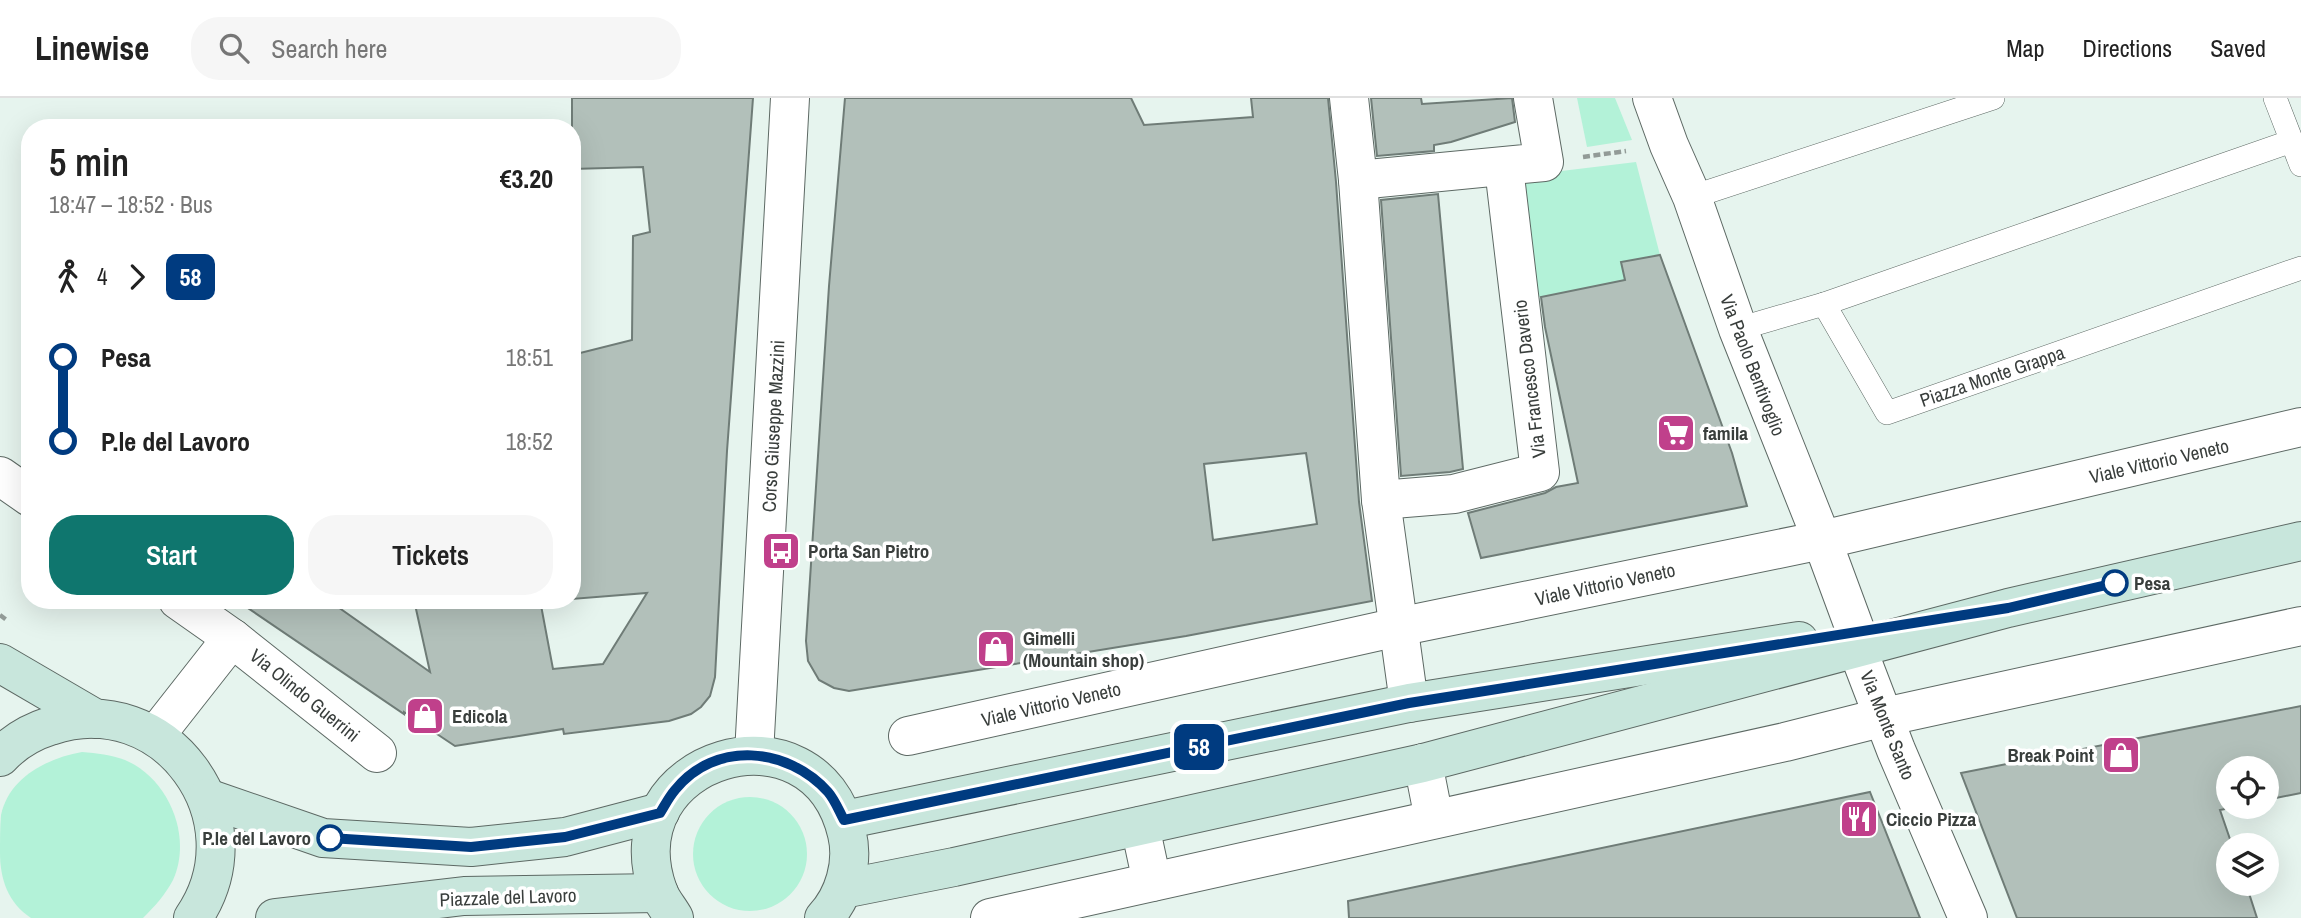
<!DOCTYPE html>
<meta charset="utf-8">
<style>
body{margin:0;font-family:"Archivo Narrow",sans-serif;background:#f6f6f6;color:#222;height:100vh;display:flex;flex-direction:column;font-size:26px;white-space:nowrap}
*{box-sizing:border-box;margin:0}
p{font-size:23px;color:#767676}
.icon{flex:none;width:38px;height:38px;fill:none;stroke:currentColor;stroke-width:2;stroke-linecap:round;stroke-linejoin:round}
.map{position:relative;flex:1;overflow:hidden}
.panel{position:absolute;left:21px;top:21px;width:560px;height:490px;display:flex;flex-direction:column;background:#fff;border-radius:28px;box-shadow:0 7px 28px #0002}
.panel>*{flex:none}
.badge{padding:0 14px;border-radius:10px;font-size:24px;line-height:46px}
.controls{position:absolute;left:2216px;top:658px;display:grid;gap:14px}
.controls a{display:grid;place-items:center;width:63px;height:63px;border-radius:50%;background:#fff;box-shadow:0 7px 28px #0002;font-size:35px}
.map>.badge{position:absolute;translate:-50% -50%;box-shadow:0 0 0 4px #fff}
.legs{display:flex;align-items:center;gap:10px;height:77px;padding:0 28px;font-size:23px}
.legs p{margin-inline-start:auto}
.overview{display:flex;align-items:center;justify-content:space-between;height:119px;padding:0 28px}
h1{font-size:38px;font-weight:600;line-height:52px}
.action{display:flex;gap:14px;margin-top:auto;padding:14px 28px}
.action a{flex:1;height:80px;border-radius:28px;background:#0f766e;color:#fff;font-size:28px;font-weight:600;line-height:80px;text-align:center}
.action a+a{background:#f6f6f6;color:#222}
ul{padding:0 28px;list-style:none}
li{display:flex;align-items:center;gap:24px;height:84px;font-size:26px}
li i{display:grid;place-items:center;width:10px;height:100%;margin:0 9px;background:currentColor}
li i::after{content:'';width:18px;height:18px;margin:-9px;border:5px solid;border-radius:50%;background:#fff}
li p{margin-inline-start:auto}
li:first-child i{background:linear-gradient(#0000 50%,currentColor 0)}
li:last-child i{background:linear-gradient(currentColor 50%,#0000 0)}
header{display:flex;align-items:center;gap:42px;box-sizing:border-box;height:98px;padding:0 35px;background:#fff;border-bottom:2px solid #e0e0e0}
header strong{font-size:33px}
nav{display:flex;gap:38px;margin-inline-start:auto;font-size:24px}
.search{width:490px;height:63px;background:#f6f6f6;display:flex;align-items:center;gap:18px;box-sizing:border-box;padding:0 24px;border-radius:28px;color:#767676;font-size:26px}
.map>svg:first-child{display:block}
</style>
<header>
<strong>Linewise</strong>
<div class="search"><svg class="icon" aria-label="search" viewBox="0 0 24 24"><circle cx="10" cy="10" r="6"/><path d="M15 15l6 6"/></svg>Search here</div>
<nav><a>Map</a><a>Directions</a><a>Saved</a></nav>
</header>
<div class="map">
<svg width="2301" height="820" viewBox="0 0 2301 820">
<rect width="100%" height="100%" fill="#e6f4ee"/>
<g fill="#b3f2d8">
<polygon points="1577,0 1615,0 1632,42 1587,49"/>
<polygon points="1636,64 1660,157 1622,164 1625,182 1539,199 1519,78"/>
<path d="M82,654C97,655 111,657 125,662C168,680 193,738 173,782C165,797 155,808 143,820H31C8,805 0,781 0,755C0,743 0,729 1,717C9,679 48,660 82,654Z"/>
<circle cx="750" cy="756" r="57"/>
</g>
<g fill="#b2c0ba" stroke="#6f7c77" stroke-width="2" fill-rule="evenodd">
<polygon points="572,0 753,0 727,353 715,579 710,598 701,609 691,616 669,623 564,636 563,631 455,648 404,614 404,616 236,502 328,502 430,574 414,502 540,502 553,571 603,566 647,495 572,501 572,257 632,242 633,138 650,134 643,69 572,71"/>
<path d="M845,0H1131L1144,27L1253,19L1251,0H1328L1336,84L1359,404L1372,503L1186,538L849,593L834,590L819,582L808,563L806,543L829,188ZM1306,355L1317,426L1213,442L1204,366Z"/>
<polygon points="1371,0 1421,0 1422,6 1512,0 1515,24 1451,44 1434,47 1434,53 1377,58"/>
<polygon points="1438,96 1463,371 1450,374 1401,378 1381,102"/>
<polygon points="1660,157 1732,355 1747,408 1481,460 1468,415 1545,395 1556,389 1578,385 1545,229 1541,199 1625,182 1621,164"/>
<polygon points="2301,608 2301,695 2266,702 2266,670 2228,670 2228,709 2235,709 2220,712 2232,747 2228,747 2228,786 2246,786 2257,820 2017,820 1961,675"/>
<polygon points="1870,694 1920,820 1349,820 1348,803"/>
</g>
<g fill="none" stroke-linecap="round" stroke-linejoin="round">
<defs>
<g id="lane">
<polyline points="2275,0 2301,67"/>
<polyline points="1692,99 1993,0"/>
<polyline points="1824,206 2292,43"/>
<polyline points="1738,231 1824,206 1887,315 2301,170"/>
</g>
<g id="street">
<polyline points="1349,0 1358,82 1381,402 1409,605"/>
<polyline points="1652,0 1669,47 1692,99 1738,231 1822,442 1856,534"/>
<polyline points="1358,82 1544,64 1533,0"/>
<polyline points="0,378 30,399"/>
<polyline points="1381,402 1454,396 1540,374 1504,70"/>
<polyline points="178,502 232,540 377,655"/>
<polyline points="1857,550 1896,652 1968,820"/>
<polyline points="155,638 232,540"/>
<polyline points="908,638 1398,529 1822,442 2301,329"/>
<polyline points="754,656 790,0"/>
<polyline points="1423,665 1434,721"/>
<polyline points="1140,728 1152,784"/>
<polyline points="990,820 1785,644 1884,619 2301,528"/>
</g>
<g id="secondary">
<polyline points="0,565 96,621"/>
<path d="M0,659C14,644 31,634 50,628C165,588 261,721 193,820"/>
<polyline points="207,700 323,740 471,749 565,739 660,714"/>
<polyline points="844,722 1409,605 1799,543"/>
<polyline points="843,791 954,769 1423,665 2008,510 2301,443"/>
<polyline points="275,820 464,798 659,795"/>
<path d="M674,820C669,811 661,802 658,793C610,659 815,598 847,736C854,765 844,799 824,820"/>
</g>
</defs>
<use href="#lane" stroke="#5d6964" stroke-width="24"/>
<use href="#street" stroke="#5d6964" stroke-width="40"/>
<use href="#secondary" stroke="#5d6964" stroke-width="40"/>
<g stroke="#929b97" stroke-width="4.5" stroke-dasharray="7 3.5" stroke-linecap="butt">
<polyline points="1583,59 1626,53"/>
<polyline points="0,517 8,523"/>
</g>
<use href="#lane" stroke="#fff" stroke-width="23"/>
<use href="#street" stroke="#fff" stroke-width="38"/>
<use href="#secondary" stroke="#c8e6dc" stroke-width="38"/>
</g>
<g fill="none" stroke-linecap="round" stroke-linejoin="round">
<defs>
<path id="line-1" d="M330,740L471,749L565,739L660,715C665,707 669,699 675,692C715,642 788,649 828,694C835,702 839,713 844,722L1409,605L2008,510L2115,485"/>
</defs>
<use href="#line-1" stroke="#fff" stroke-width="16"/>
<use href="#line-1" stroke="#003b80" stroke-width="10"/>
</g>
<defs>
<symbol id="supermarket-square" viewBox="-11 -11 22 22"><rect x="-9" y="-9" width="18" height="18" rx="4" fill="#c0408b" stroke="#fff"/><path d="M-6-5.5h2.5l.6 2H6L4.5 2H-2.5L-4.4-4H-6ZM-1.5 3.2a1.3 1.3 0 1 0 .1 0ZM3 3.2a1.3 1.3 0 1 0 .1 0Z" fill="#fff"/></symbol>
<symbol id="bus-square" viewBox="-11 -11 22 22"><rect x="-9" y="-9" width="18" height="18" rx="4" fill="#c0408b" stroke="#fff"/><path d="M-5-6H5V4H4V6H2V4H-2V6H-4V4H-5ZM-3.5-4V0h7V-4ZM-3.5 1.2v1.5H-2V1.2ZM2 1.2v1.5H3.5V1.2Z" fill="#fff"/></symbol>
<symbol id="shop-square" viewBox="-11 -11 22 22"><rect x="-9" y="-9" width="18" height="18" rx="4" fill="#c0408b" stroke="#fff"/><path d="M-5-2.5h2.3a2.7 3.5 0 0 1 5.4 0H5L5.5 6h-11ZM-1.5-2.5h3a1.5 2.3 0 0 0-3 0Z" fill="#fff"/></symbol>
<symbol id="restaurant-square" viewBox="-11 -11 22 22"><rect x="-9" y="-9" width="18" height="18" rx="4" fill="#c0408b" stroke="#fff"/><path d="M-5-6h1v4h1v-4h1v4h1v-4h1v5L-1.5 .5V6h-2V.5L-5-1ZM5-6V6H3V1.5H1.5Q1.5-4 5-6Z" fill="#fff"/></symbol>
</defs>
<g fill-rule="evenodd">
<use href="#supermarket-square" x="1654" y="313" width="44" height="44"/>
<use href="#bus-square" x="759" y="431" width="44" height="44"/>
<use href="#shop-square" x="974" y="529" width="44" height="44"/>
<use href="#shop-square" x="403" y="596" width="44" height="44"/>
<use href="#shop-square" x="2099" y="635" width="44" height="44"/>
<use href="#restaurant-square" x="1837" y="699" width="44" height="44"/>
</g>
<g fill="#fff" stroke="#003b80" stroke-width="3.5">
<circle cx="2115" cy="485" r="12"/>
<circle cx="330" cy="740" r="12"/>
</g>
<g text-anchor="middle" stroke-width="7" stroke-linejoin="round" paint-order="stroke">
<g font-size="19" fill="#393e3c" stroke="#fff">
<text transform="translate(1753 267) rotate(69)" y="7">Via Paolo Bentivoglio</text>
<text transform="translate(1992 278) rotate(-19)" y="7">Piazza Monte Grappa</text>
<text transform="translate(1529 281) rotate(-97)" y="7">Via Francesco Daverio</text>
<text transform="translate(773 328) rotate(-87)" y="7">Corso Giuseppe Mazzini</text>
<text transform="translate(2159 363) rotate(-13)" y="7">Viale Vittorio Veneto</text>
<text transform="translate(1605 486) rotate(-12)" y="7">Viale Vittorio Veneto</text>
<text transform="translate(305 597) rotate(39)" y="7">Via Olindo Guerrini</text>
<text transform="translate(1051 606) rotate(-13)" y="7">Viale Vittorio Veneto</text>
<text transform="translate(1888 627) rotate(68)" y="7">Via Monte Santo</text>
<text transform="translate(508 799) rotate(-2)" y="7">Piazzale del Lavoro</text>
</g>
<g font-size="19" font-weight="bold" fill="#393e3c" stroke="#fff" text-anchor="start">
<text x="1703" y="342">famila</text>
<text x="808" y="460">Porta San Pietro</text>
<text x="1023" y="547">Gimelli<tspan x="1023" dy="22">(Mountain shop)</tspan></text>
<text x="452" y="625">Edicola</text>
<text x="2094" y="664" text-anchor="end">Break Point</text>
<text x="1886" y="728">Ciccio Pizza</text>
</g>
<g font-size="19" font-weight="bold" fill="#393e3c" stroke="#fff" text-anchor="start">
<text x="2134" y="492">Pesa</text>
<text x="311" y="747" text-anchor="end">P.le del Lavoro</text>
</g>
</g>
</svg>
<div class="controls">
<a><svg class="icon" aria-label="locate" viewBox="0 0 24 24"><circle cx="12" cy="12" r="6"/><path d="M12 2v4M12 18v4M2 12h4M18 12h4"/></svg></a>
<a><svg class="icon" aria-label="layers" viewBox="0 0 24 24"><path d="M12 4l9 5-9 5-9-5zM3 14l9 5 9-5"/></svg></a>
</div>
<b class="badge" style="left:1199px;top:649px;background:#003b80;color:#fff">58</b>
<section class="panel">
<div class="overview"><div><h1>5 min</h1><p>18:47 – 18:52 · Bus</p></div><b>€3.20</b></div>
<div class="legs"><svg class="icon" aria-label="walk" viewBox="0 0 24 24"><circle cx="13" cy="4" r="2"/><path d="M13 8l-2 6 4 7M11 14l-3 7M7 12l3-4h3l4 4"/></svg>4<svg class="icon" aria-label="forward" viewBox="0 0 24 24"><path d="M9 5l7 7-7 7"/></svg><b class="badge" style="background:#003b80;color:#fff">58</b></div>
<ul>
<li><i style="color:#003b80"></i><b>Pesa</b><p>18:51</p></li>
<li><i style="color:#003b80"></i><b>P.le del Lavoro</b><p>18:52</p></li>
</ul>
<div class="action"><a>Start</a><a>Tickets</a></div>
</section>
</div>
